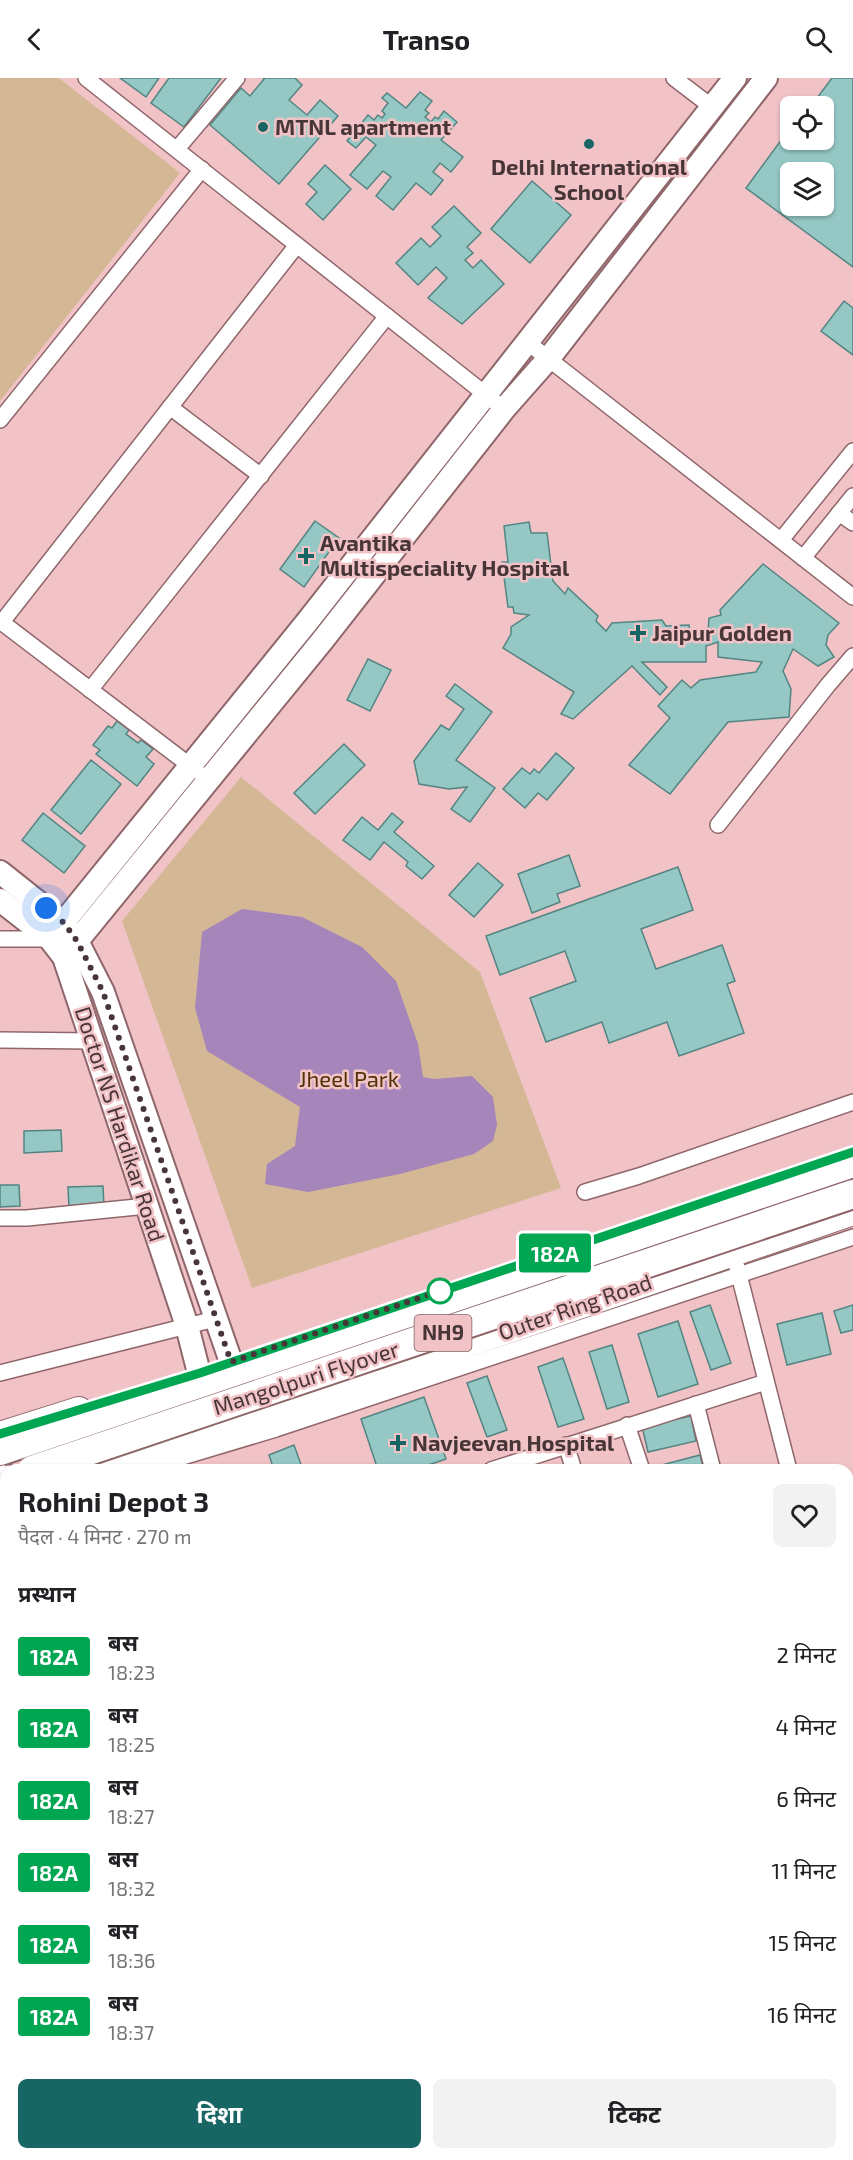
<!DOCTYPE html>
<html lang="hi">
<meta charset="utf-8">
<style>
body{margin:0;font-family:"Exo 2","Noto Sans Devanagari",sans-serif;background:#f2f2f2;color:#202124;height:100vh;display:flex;flex-direction:column;font-size:22px;white-space:nowrap}
*{box-sizing:border-box;margin:0}
p{font-size:20px;color:#757577}
.icon{flex:none;width:33px;height:33px;fill:none;stroke:currentColor;stroke-width:2;stroke-linecap:round;stroke-linejoin:round}
.map{position:relative;flex:1;overflow:hidden}
.sheet{position:absolute;left:0px;top:1386px;width:854px;height:696px;display:flex;flex-direction:column;background:#fff;border-radius:18px 18px 0 0;box-shadow:0 2px 4px #0004}
.sheet>*{flex:none}
.badge{padding:0 12px;border-radius:4px;font-size:21px;line-height:39px}
.fabs{position:absolute;left:780px;top:18px;display:grid;gap:12px}
.fabs a{display:grid;place-items:center;width:54px;height:54px;border-radius:9px;background:#fff;box-shadow:0 2px 4px #0004;font-size:30px}
.you{position:absolute;width:30px;height:30px;margin:-15px;border:4px solid #fff;border-radius:50%;background:#1a73e8;box-shadow:0 0 0 9px #1a73e833}
.map>.badge{position:absolute;translate:-50% -50%;box-shadow:0 0 0 3px #fff}
h2{padding:0 18px;font-size:22px;line-height:54px}
.round{display:grid;place-items:center;flex:none;width:63px;height:63px;border-radius:9px;background:#f2f2f2}
.headline{display:flex;align-items:center;justify-content:space-between;height:102px;padding:0 18px}
h1{font-size:28px;font-weight:700;line-height:45px}
.button{display:flex;gap:12px;margin-top:auto;padding:12px 18px}
.button a{flex:1;height:69px;border-radius:9px;background:#186664;color:#fff;font-size:24px;font-weight:700;line-height:69px;text-align:center}
.button a+a{background:#f2f2f2;color:#202124}
ul{padding:0;list-style:none}
li{display:flex;align-items:center;gap:18px;height:72px;padding:0 18px}
li div{flex:1}
li b{display:block;font-size:22px}
li em{font-style:normal}
li .badge{min-width:66px;font-weight:700;text-align:center}
header{display:flex;justify-content:space-between;align-items:center;height:78px;padding:0 18px;background:#fff;font-size:27px;font-weight:700}
.map>svg:first-child{display:block}
</style>
<header><svg class="icon" aria-label="back" viewBox="0 0 24 24"><path d="M15 5l-7 7 7 7"/></svg>Transo<svg class="icon" aria-label="search" viewBox="0 0 24 24"><circle cx="10" cy="10" r="6"/><path d="M15 15l6 6"/></svg></header>
<div class="map">
<svg width="853" height="2082" viewBox="0 0 853 2082">
<rect width="100%" height="100%" fill="#f1c3c7"/>
<g fill="#d4b795">
<polygon points="0,0 59,0 180,95 0,323"/>
<polygon points="241,699 480,894 561,1110 252,1210 122,843"/>
</g>
<polygon fill="#a685bb" points="242,831 302,839 362,869 396,903 418,966 423,999 434,1001 472,998 493,1019 497,1047 493,1063 474,1076 400,1096 308,1114 265,1106 267,1086 295,1068 300,1029 207,973 195,930 202,854"/>
<g fill="#95c8c5" stroke="#538582" stroke-width="1.5" fill-rule="evenodd">
<polygon points="120,0 159,0 146,19"/>
<polygon points="169,0 221,0 184,49 151,25"/>
<polygon points="263,0 295,0 302,7 289,22 307,37 320,22 338,38 279,106 210,47 241,10 250,18 264,1"/>
<path d="M832,0H853V189L746,110L782,61L791,68L797,62H824V28H811ZM790,94H824V128H790Z"/>
<polygon points="420,14 432,23 425,32 429,35 425,39 431,44 435,39 438,41 444,33 457,44 441,62 463,79 451,94 440,85 433,94 443,102 431,117 416,105 393,132 376,118 391,99 383,93 367,111 350,97 376,67 366,59 356,70 347,63 368,37 374,42 378,37 382,40 385,36 382,33 388,25 382,20 387,15 406,30"/>
<polygon points="325,87 351,111 323,142 306,126 317,114 308,106"/>
<polygon points="532,103 571,137 530,185 491,151"/>
<polygon points="454,128 481,155 467,169 473,175 465,182 473,190 481,182 504,206 462,246 428,220 447,200 436,189 418,207 396,185 421,160 430,169 441,158 432,149"/>
<polygon points="844,223 853,230 853,277 821,253"/>
<polygon points="315,443 339,460 304,509 280,491"/>
<polygon points="529,444 531,455 547,455 553,503 565,516 568,510 598,538 596,543 606,553 612,545 662,542 666,548 689,547 690,554 708,555 709,540 721,537 720,532 763,486 839,545 828,557 826,567 834,579 818,588 793,571 783,593 791,611 789,639 728,644 670,716 629,687 670,640 658,628 682,602 691,610 700,602 756,594 762,584 718,579 718,564 706,568 706,584 642,584 667,609 660,617 632,588 573,641 561,636 574,614 503,570 511,556 511,549 529,537 514,535 513,529 508,529 502,484 508,484 504,448"/>
<polygon points="368,581 391,592 370,633 347,622"/>
<polygon points="455,606 492,634 456,682 495,710 470,744 451,731 467,709 449,711 419,706 414,683 441,647 449,652 464,631 446,618"/>
<polygon points="117,643 129,652 126,656 138,665 141,662 153,671 146,679 154,686 137,708 96,676 100,672 93,667 108,648 112,650"/>
<polygon points="344,666 365,687 315,736 294,715"/>
<polygon points="556,675 574,690 547,722 538,715 525,730 503,711 522,690 530,696 534,691 539,695"/>
<polygon points="91,682 121,706 81,756 51,732"/>
<polygon points="43,735 85,768 64,795 22,762"/>
<polygon points="392,735 403,744 394,754 434,788 422,801 406,788 408,784 384,764 370,782 343,762 362,739 378,752"/>
<polygon points="569,777 580,808 557,816 560,824 532,835 518,796"/>
<polygon points="478,785 503,807 474,839 449,817"/>
<polygon points="678,789 693,832 641,851 656,891 722,867 735,903 727,906 744,955 679,978 667,944 609,965 602,944 546,964 530,920 576,903 565,873 500,897 486,858"/>
<polygon points="61,1052 62,1073 24,1075 24,1053"/>
<polygon points="0,1107 19,1107 20,1128 0,1129"/>
<polygon points="103,1108 104,1129 69,1130 68,1109"/>
<polygon points="710,1227 731,1285 711,1292 690,1234"/>
<polygon points="853,1227 853,1252 841,1255 834,1233"/>
<polygon points="822,1235 831,1276 787,1287 777,1246"/>
<polygon points="678,1243 698,1306 658,1319 638,1256"/>
<polygon points="612,1267 629,1324 607,1331 589,1274"/>
<polygon points="563,1280 584,1341 558,1349 538,1289"/>
<polygon points="487,1298 507,1352 487,1359 467,1305"/>
<polygon points="424,1319 446,1381 414,1392 378,1392 361,1341"/>
<polygon points="691,1338 696,1363 648,1374 642,1348"/>
<polygon points="294,1367 303,1392 274,1392 269,1377"/>
<polygon points="700,1377 704,1392 655,1392 654,1389"/>
<polygon points="6,1496 6,1520 0,1522 0,1498"/>
<polygon points="6,1531 6,1570 0,1572 0,1533"/>
<polygon points="5,1606 6,1606 6,1638 0,1639 0,1611 5,1610"/>
<polygon points="0,1646 6,1646 6,1694 0,1695"/>
<polygon points="6,1707 6,1747 2,1747 0,1740 0,1708"/>
<rect x="0" y="1766" width="6" height="34"/>
<polygon points="6,1826 6,1848 0,1849 0,1827"/>
<rect x="0" y="2023" width="6" height="41"/>
<rect x="77" y="2076" width="39" height="6"/>
</g>
<g fill="none" stroke-linecap="round" stroke-linejoin="round">
<defs>
<g id="street">
<polyline points="86,0 504,331"/>
<polyline points="674,0 712,29"/>
<polyline points="177,71 237,0"/>
<polyline points="527,264 853,519"/>
<polyline points="170,329 261,398"/>
<polyline points="0,342 202,91"/>
<polyline points="839,435 853,445"/>
<polyline points="781,462 853,373"/>
<polyline points="803,480 853,418"/>
<polyline points="0,543 197,693"/>
<polyline points="2,544 297,167"/>
<polyline points="90,612 387,238"/>
<polyline points="718,747 828,607 853,578"/>
<polyline points="0,861 50,861"/>
<polyline points="0,962 93,963"/>
<polyline points="585,1114 639,1098 853,1024"/>
<polyline points="0,1140 27,1140 147,1128"/>
<polyline points="737,1189 789,1392"/>
<polyline points="0,1295 215,1241"/>
<polyline points="696,1326 713,1392"/>
<polyline points="627,1347 642,1392"/>
<polyline points="566,1367 574,1392"/>
<polyline points="139,1392 276,1351 853,1159"/>
<polyline points="491,1392 766,1304"/>
<polyline points="848,1442 853,1440"/>
<polyline points="0,1481 6,1479"/>
<polyline points="848,1508 853,1506"/>
<polyline points="0,1579 6,1578"/>
<polyline points="848,1591 853,1590"/>
<polyline points="848,1674 853,1672"/>
<polyline points="0,1699 6,1699"/>
<polyline points="848,1736 853,1734"/>
<polyline points="0,1812 6,1812"/>
<polyline points="848,1856 853,1855"/>
<polyline points="848,1930 853,1928"/>
<polyline points="848,2007 853,2005"/>
<polyline points="479,2076 481,2082"/>
<polyline points="3,2082 50,2080 54,2082"/>
<polyline points="575,2082 597,2076"/>
</g>
<g id="secondary">
<polyline points="0,794 64,845 77,863 103,914 231,1284"/>
<polyline points="0,822 50,861 64,879 187,1248 199,1295"/>
<polyline points="50,861 307,544 735,0"/>
<polyline points="64,879 322,563 504,331 549,280 766,0"/>
</g>
<g id="primary">
<polyline points="0,1357 79,1332"/>
<polyline points="92,1392 252,1340 853,1134"/>
<polyline points="0,1422 6,1420"/>
</g>
<polyline id="highway" points="0,1403 6,1401"/>
</defs>
<use href="#street" stroke="#8f666a" stroke-width="18"/>
<use href="#secondary" stroke="#8f666a" stroke-width="26"/>
<use href="#primary" stroke="#8f666a" stroke-width="28"/>
<use href="#highway" stroke="#8f666a" stroke-width="32"/>
<use href="#street" stroke="#fff" stroke-width="15"/>
<use href="#secondary" stroke="#fff" stroke-width="22"/>
<use href="#primary" stroke="#fff" stroke-width="26"/>
<use href="#highway" stroke="#fff" stroke-width="28"/>
<defs>
<g id="highway-bridge">
<polyline points="0,1373 853,1085"/>
<polyline points="32,1392 853,1116"/>
</g>
</defs>
<use href="#highway-bridge" stroke="#8f666a" stroke-width="32" stroke-linecap="butt"/>
<use href="#highway-bridge" stroke="#fff" stroke-width="28"/>
</g>
<g fill="none" stroke-linecap="round" stroke-linejoin="round">
<defs>
<polyline id="line" points="0,1356 200,1295 853,1074"/>
</defs>
<use href="#line" stroke="#fff" stroke-width="14"/>
<use href="#line" stroke="#00a651" stroke-width="9"/>
<polyline stroke="#483537" stroke-width="6" stroke-dasharray="0 10.8" points="46,830 64,845 77,863 103,914 231,1284 440,1213"/>
</g>
<g fill="#186664" stroke="#f1c3c7" stroke-width="2">
<circle cx="263" cy="49" r="6"/>
<circle cx="589" cy="66" r="6"/>
<path d="M303 469h6v6h6v6h-6v6h-6v-6h-6v-6h6z"/>
<path d="M635 546h6v6h6v6h-6v6h-6v-6h-6v-6h6z"/>
<path d="M395 1356h6v6h6v6h-6v6h-6v-6h-6v-6h6z"/>
</g>
<circle fill="#fff" stroke="#00a651" stroke-width="3" cx="440" cy="1213" r="12"/>
<g text-anchor="middle" stroke-width="5" stroke-linejoin="round" paint-order="stroke">
<rect fill="#f1c3c7" stroke="#7b6062" stroke-width="1.5" x="414.5" y="1237" width="57" height="36" rx="4.5"/>
<g font-size="21" font-weight="bold" fill="#483537">
<text x="443" y="1262">NH9</text>
</g>
<g font-size="22" font-weight="bold" fill="#483537" stroke="#f1c3c7" text-anchor="start">
<text x="275" y="57">MTNL apartment</text>
<text x="589" y="97" text-anchor="middle">Delhi International<tspan x="589" dy="25">School</tspan></text>
<text x="320" y="473">Avantika<tspan x="320" dy="25">Multispeciality Hospital</tspan></text>
<text x="652" y="563">Jaipur Golden</text>
<text x="412" y="1373">Navjeevan Hospital</text>
</g>
<g font-size="22" fill="#4f3306" stroke="#f1c3c7">
<text x="349" y="1009">Jheel Park</text>
</g>
<g font-size="22" fill="#483537" stroke="#f1c3c7">
<text transform="translate(120 1046) rotate(72)" y="8">Doctor NS Hardikar Road</text>
<text transform="translate(575 1229) rotate(-19)" y="8">Outer Ring Road</text>
<text transform="translate(306 1300) rotate(-18)" y="8">Mangolpuri Flyover</text>
</g>
</g>
</svg>
<div class="fabs">
<a><svg class="icon" aria-label="locate" viewBox="0 0 24 24"><circle cx="12" cy="12" r="6"/><path d="M12 2v4M12 18v4M2 12h4M18 12h4"/></svg></a>
<a><svg class="icon" aria-label="layers" viewBox="0 0 24 24"><path d="M12 4l9 5-9 5-9-5zM3 14l9 5 9-5"/></svg></a>
</div>
<div class="you" style="left:46px;top:830px"></div>
<b class="badge" style="left:555px;top:1175px;background:#00a651;color:#fff">182A</b>
<section class="sheet">
<div class="headline"><div><h1>Rohini Depot 3</h1><p>पैदल · 4 मिनट · 270 m</p></div><a class="round"><svg class="icon" aria-label="heart" viewBox="0 0 24 24"><path d="M12 20l-8-8c-3-5 5-10 8-4 3-6 11-1 8 4z"/></svg></a></div>
<h2>प्रस्थान</h2>
<ul>
<li><span class="badge" style="background:#00a651;color:#fff">182A</span><div><b>बस</b><p>18:23</p></div><em>2 मिनट</em></li>
<li><span class="badge" style="background:#00a651;color:#fff">182A</span><div><b>बस</b><p>18:25</p></div><em>4 मिनट</em></li>
<li><span class="badge" style="background:#00a651;color:#fff">182A</span><div><b>बस</b><p>18:27</p></div><em>6 मिनट</em></li>
<li><span class="badge" style="background:#00a651;color:#fff">182A</span><div><b>बस</b><p>18:32</p></div><em>11 मिनट</em></li>
<li><span class="badge" style="background:#00a651;color:#fff">182A</span><div><b>बस</b><p>18:36</p></div><em>15 मिनट</em></li>
<li><span class="badge" style="background:#00a651;color:#fff">182A</span><div><b>बस</b><p>18:37</p></div><em>16 मिनट</em></li>
</ul>
<div class="button"><a>दिशा</a><a>टिकट</a></div>
</section>
</div>
